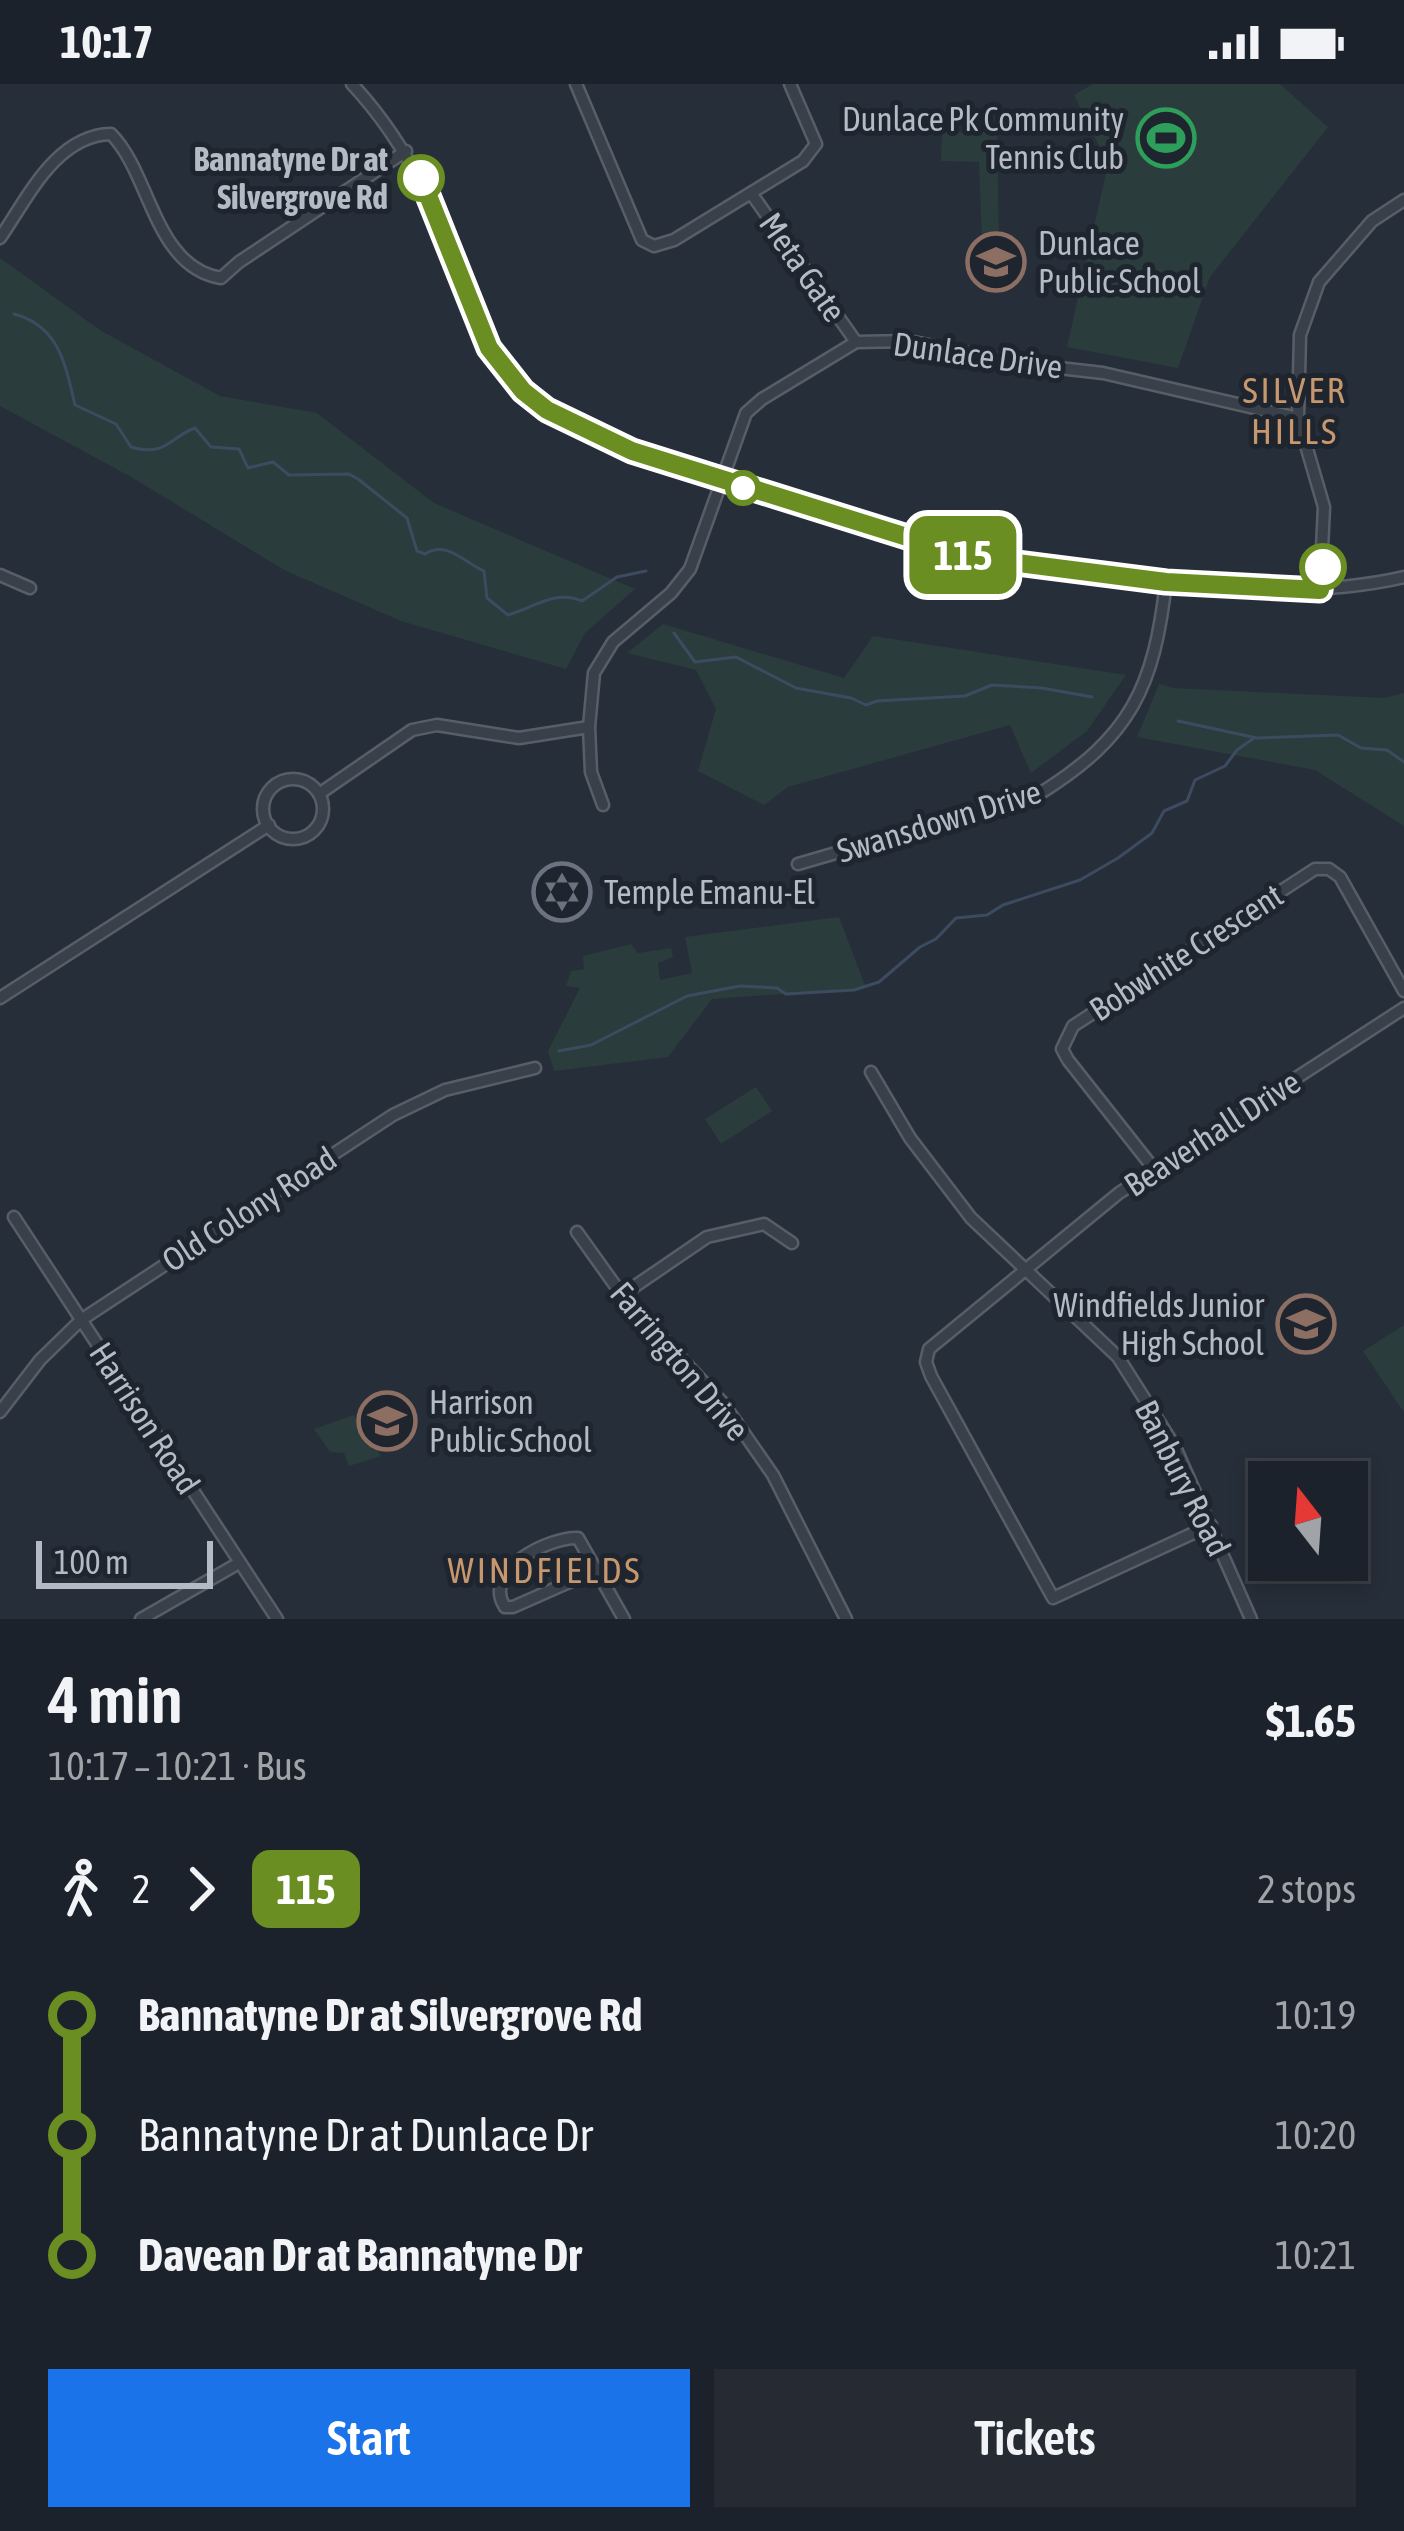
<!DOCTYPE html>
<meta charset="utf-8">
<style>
body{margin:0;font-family:"Asap Condensed",sans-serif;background:#252a33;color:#f1f3f6;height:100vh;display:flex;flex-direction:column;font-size:45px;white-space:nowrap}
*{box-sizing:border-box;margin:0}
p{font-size:39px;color:#a0a4a9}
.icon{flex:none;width:66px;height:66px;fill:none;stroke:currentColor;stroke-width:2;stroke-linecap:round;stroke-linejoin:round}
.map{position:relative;height:1535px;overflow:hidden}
.side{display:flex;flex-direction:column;background:#1c222b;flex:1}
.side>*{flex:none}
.badge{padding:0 24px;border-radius:18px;font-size:42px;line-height:78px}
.needle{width:78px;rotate:343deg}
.controls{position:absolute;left:1248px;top:1377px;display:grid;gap:24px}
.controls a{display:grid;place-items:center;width:120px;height:120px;border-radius:0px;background:#1c222b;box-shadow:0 6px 18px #0003,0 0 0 3px #3a3f47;font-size:60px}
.scale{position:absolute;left:36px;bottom:30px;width:177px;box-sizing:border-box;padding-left:12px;border:6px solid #b5bbc5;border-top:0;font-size:33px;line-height:42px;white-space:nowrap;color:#b5bbc5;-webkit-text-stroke:9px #1e252f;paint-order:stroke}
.map>.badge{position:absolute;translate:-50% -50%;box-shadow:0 0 0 6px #fff}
.legs{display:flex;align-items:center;gap:18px;height:132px;padding:0 48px;font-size:39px}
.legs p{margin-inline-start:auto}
.summary{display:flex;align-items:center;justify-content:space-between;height:204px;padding:0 48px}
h1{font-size:66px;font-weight:600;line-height:90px}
.button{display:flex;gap:24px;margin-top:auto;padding:24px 48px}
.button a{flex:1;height:138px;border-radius:0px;background:#1a73e8;color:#fff;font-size:48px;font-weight:600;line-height:138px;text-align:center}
.button a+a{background:#252a33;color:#f1f3f6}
ul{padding:0 48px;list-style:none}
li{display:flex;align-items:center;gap:42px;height:120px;font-size:45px}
li i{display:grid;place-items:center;width:18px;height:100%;margin:0 15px;background:currentColor}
li i::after{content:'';width:30px;height:30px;margin:-15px;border:9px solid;border-radius:50%;background:#1c222b}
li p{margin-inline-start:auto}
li:first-child i{background:linear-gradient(#0000 50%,currentColor 0)}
li:last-child i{background:linear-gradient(currentColor 50%,#0000 0)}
.status{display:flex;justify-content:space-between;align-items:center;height:84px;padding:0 60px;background:#1c222b;direction:ltr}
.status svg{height:33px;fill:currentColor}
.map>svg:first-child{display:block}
</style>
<div class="status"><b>10:17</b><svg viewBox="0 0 49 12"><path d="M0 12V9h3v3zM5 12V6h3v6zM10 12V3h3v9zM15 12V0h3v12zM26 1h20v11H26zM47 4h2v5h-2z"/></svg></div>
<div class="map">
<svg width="1404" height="1535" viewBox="0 0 1404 1535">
<rect width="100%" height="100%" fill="#262e39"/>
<g fill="#2b3c3c">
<polygon points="1093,0 1280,0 1328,43 1210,193 1178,284 1067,263 1108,80 1074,11"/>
<polygon points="942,48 997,48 999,156 1011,171 1011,180 983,180 979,78 941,77"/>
<polygon points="0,174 100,246 220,312 317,329 434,419 635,505 585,549 566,585 401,537 284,486 133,394 0,322"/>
<polygon points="663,540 844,594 873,552 1126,591 1087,647 1031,689 1010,641 788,703 764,721 698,687 716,625 696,586 627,569"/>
<polygon points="1159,600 1173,604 1384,614 1404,609 1404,742 1315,686 1137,653"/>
<polygon points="839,833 866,904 712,915 668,973 554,987 548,967 580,904 566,902 571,887 584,885 583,872 631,860 638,869 671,864 673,873 658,879 660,896 692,889 685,853"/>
<polygon points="756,1003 772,1027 721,1060 705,1035"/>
<polygon points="1404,1241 1404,1326 1403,1327 1363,1267"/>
<polygon points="354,1331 381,1372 349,1382 344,1369 330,1368 314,1345"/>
</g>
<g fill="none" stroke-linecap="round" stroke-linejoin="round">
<g stroke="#3d4b60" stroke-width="3">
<path d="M14,230C59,242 65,279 75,321L116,340L131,363C167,373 168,354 195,344L211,363L239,365L248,384L273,378L289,391L349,390L358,395L407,434L417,467L425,470C446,456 464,478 484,487L487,514L508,531C534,524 555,505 582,517L617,493L646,487"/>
<polyline points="674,549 695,578 736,573 796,604 851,614 866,621 877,617 965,612 992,601 1042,604 1092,613"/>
<polyline points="1178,637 1257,654 1338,651 1361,664 1387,666 1404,678"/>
<polyline points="559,967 591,961 687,912 740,902 777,904 786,910 854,906 879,898 920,863 936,855 956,834 987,831 1003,821 1080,796 1118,774 1152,749 1164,727 1187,717 1195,696 1225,682 1237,666 1254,654"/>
</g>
<defs>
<g id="street">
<path d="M352,0C425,78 450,167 489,264C550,356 675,384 775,414C839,433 903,456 968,472C999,480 1035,481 1067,485C1177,500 1295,518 1404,493"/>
<polyline points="576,0 642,156 654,162 674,156 803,77 816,60 790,0"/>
<polyline points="751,109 856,258"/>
<path d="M0,154C27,115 56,51 111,50C151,90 154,183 221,194L239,178L406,67"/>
<polyline points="0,491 30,504"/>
<polyline points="1320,506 1324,423 1298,334 1300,251 1319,198 1372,137 1404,116"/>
<circle cx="293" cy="725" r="30"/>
<polyline points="319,710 412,646 437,641 519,654 589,643"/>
<polyline points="603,721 591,688 589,643 594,589 613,558 671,509 690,485 746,329 762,315 856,258 909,257 1024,280 1103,289 1298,334"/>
<path d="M798,780L1039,710C1131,653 1154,603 1166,498"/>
<polyline points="0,914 269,741"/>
<polyline points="871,988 910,1054 971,1134 1118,1273 1175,1363 1251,1535"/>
<polyline points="1154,1085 1068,976 1062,965 1073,942 1315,785 1329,785 1340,793 1404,907"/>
<polyline points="14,1133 277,1535"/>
<polyline points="577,1148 622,1211 723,1319 773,1391 846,1535"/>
<polyline points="622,1211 707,1153 764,1140 792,1159"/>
<polyline points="0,1328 40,1276 81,1236 393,1031 445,1006 535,984"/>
<polyline points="1211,1441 1053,1514 931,1292 926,1278 929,1265 1119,1109 1404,924"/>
<path d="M599,1485L513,1523H505C481,1487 548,1453 578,1454L624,1535"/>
<polyline points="141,1535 239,1479"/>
</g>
</defs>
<use href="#street" stroke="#575e68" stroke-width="15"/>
<use href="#street" stroke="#39404a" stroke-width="10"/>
</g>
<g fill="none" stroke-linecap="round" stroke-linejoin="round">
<defs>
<polyline id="line-1" points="421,94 489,264 523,307 547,326 632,367 971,473 1166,498 1320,506 1323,483"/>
</defs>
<use href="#line-1" stroke="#fff" stroke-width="27"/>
<use href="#line-1" stroke="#6b8e23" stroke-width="18"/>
</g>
<defs>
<symbol id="stadium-ring" viewBox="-11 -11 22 22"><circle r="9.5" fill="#1e252f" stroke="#2e9e5b" stroke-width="1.5"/><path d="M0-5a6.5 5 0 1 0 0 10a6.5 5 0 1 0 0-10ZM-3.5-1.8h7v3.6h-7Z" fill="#2e9e5b"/></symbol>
<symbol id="school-ring" viewBox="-11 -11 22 22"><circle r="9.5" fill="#1e252f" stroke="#8d6e63" stroke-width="1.5"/><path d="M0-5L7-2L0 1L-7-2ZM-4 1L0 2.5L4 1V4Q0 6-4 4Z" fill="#8d6e63"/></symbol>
<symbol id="synagogue-ring" viewBox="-11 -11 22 22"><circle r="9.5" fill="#1e252f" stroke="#6b7280" stroke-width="1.5"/><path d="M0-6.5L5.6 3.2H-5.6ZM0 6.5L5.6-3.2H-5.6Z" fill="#6b7280"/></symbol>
</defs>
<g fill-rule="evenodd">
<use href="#stadium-ring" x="1133" y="21" width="66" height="66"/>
<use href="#school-ring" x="963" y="145" width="66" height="66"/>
<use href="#synagogue-ring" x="529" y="775" width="66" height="66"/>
<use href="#school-ring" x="1273" y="1207" width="66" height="66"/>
<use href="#school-ring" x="354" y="1304" width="66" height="66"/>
</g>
<g fill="#fff" stroke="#6b8e23" stroke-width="6">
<circle cx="421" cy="94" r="21"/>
<circle cx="743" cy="404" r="15"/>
<circle cx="1323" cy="483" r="21"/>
</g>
<g text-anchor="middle" stroke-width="10" stroke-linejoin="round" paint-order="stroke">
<g font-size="33" fill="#b5bbc5" stroke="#1e252f" text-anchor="start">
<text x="1124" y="47" text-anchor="end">Dunlace Pk Community<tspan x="1124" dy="38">Tennis Club</tspan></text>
<text x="1038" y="171">Dunlace<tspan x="1038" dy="38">Public School</tspan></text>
<text x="604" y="820">Temple Emanu-El</text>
<text x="1264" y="1233" text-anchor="end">Windfields Junior<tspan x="1264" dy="38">High School</tspan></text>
<text x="429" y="1330">Harrison<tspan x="429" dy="38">Public School</tspan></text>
</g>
<g font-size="33" font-weight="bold" fill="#b5bbc5" stroke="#1e252f" text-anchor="end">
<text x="388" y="87">Bannatyne Dr at<tspan x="388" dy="38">Silvergrove Rd</tspan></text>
</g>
<g font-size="33" fill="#b5bbc5" stroke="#1e252f">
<text transform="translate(803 183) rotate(55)" y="12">Meta Gate</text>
<text transform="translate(978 271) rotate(8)" y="12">Dunlace Drive</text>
<text transform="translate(939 737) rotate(-17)" y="12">Swansdown Drive</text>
<text transform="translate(1186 868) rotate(-33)" y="12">Bobwhite Crescent</text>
<text transform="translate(1212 1049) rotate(-33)" y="12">Beaverhall Drive</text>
<text transform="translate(249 1125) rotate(-33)" y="12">Old Colony Road</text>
<text transform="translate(680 1277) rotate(50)" y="12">Farrington Drive</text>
<text transform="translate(145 1334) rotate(57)" y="12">Harrison Road</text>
<text transform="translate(1183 1394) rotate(63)" y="12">Banbury Road</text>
</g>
<g font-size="36" letter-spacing="3" fill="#c7976e" stroke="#1e252f">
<text x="1295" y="319">SILVER<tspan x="1295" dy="41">HILLS</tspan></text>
<text x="545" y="1499">WINDFIELDS</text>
</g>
</g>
</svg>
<div class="controls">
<a><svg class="needle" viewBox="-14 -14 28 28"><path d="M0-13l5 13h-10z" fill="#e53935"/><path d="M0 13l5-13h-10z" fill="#a0a4a9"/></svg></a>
</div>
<div class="scale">100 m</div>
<b class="badge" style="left:963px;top:471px;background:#6b8e23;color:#fff">115</b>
</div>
<section class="side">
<div class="summary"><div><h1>4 min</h1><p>10:17 – 10:21 · Bus</p></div><b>$1.65</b></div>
<div class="legs"><svg class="icon" aria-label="walk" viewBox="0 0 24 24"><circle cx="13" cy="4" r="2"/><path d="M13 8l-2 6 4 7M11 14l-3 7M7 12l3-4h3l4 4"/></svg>2<svg class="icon" aria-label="forward" viewBox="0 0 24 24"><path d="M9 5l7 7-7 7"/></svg><b class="badge" style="background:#6b8e23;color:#fff">115</b><p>2 stops</p></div>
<ul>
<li><i style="color:#6b8e23"></i><b>Bannatyne Dr at Silvergrove Rd</b><p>10:19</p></li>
<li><i style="color:#6b8e23"></i><span>Bannatyne Dr at Dunlace Dr</span><p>10:20</p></li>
<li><i style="color:#6b8e23"></i><b>Davean Dr at Bannatyne Dr</b><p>10:21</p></li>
</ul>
<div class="button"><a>Start</a><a>Tickets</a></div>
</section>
